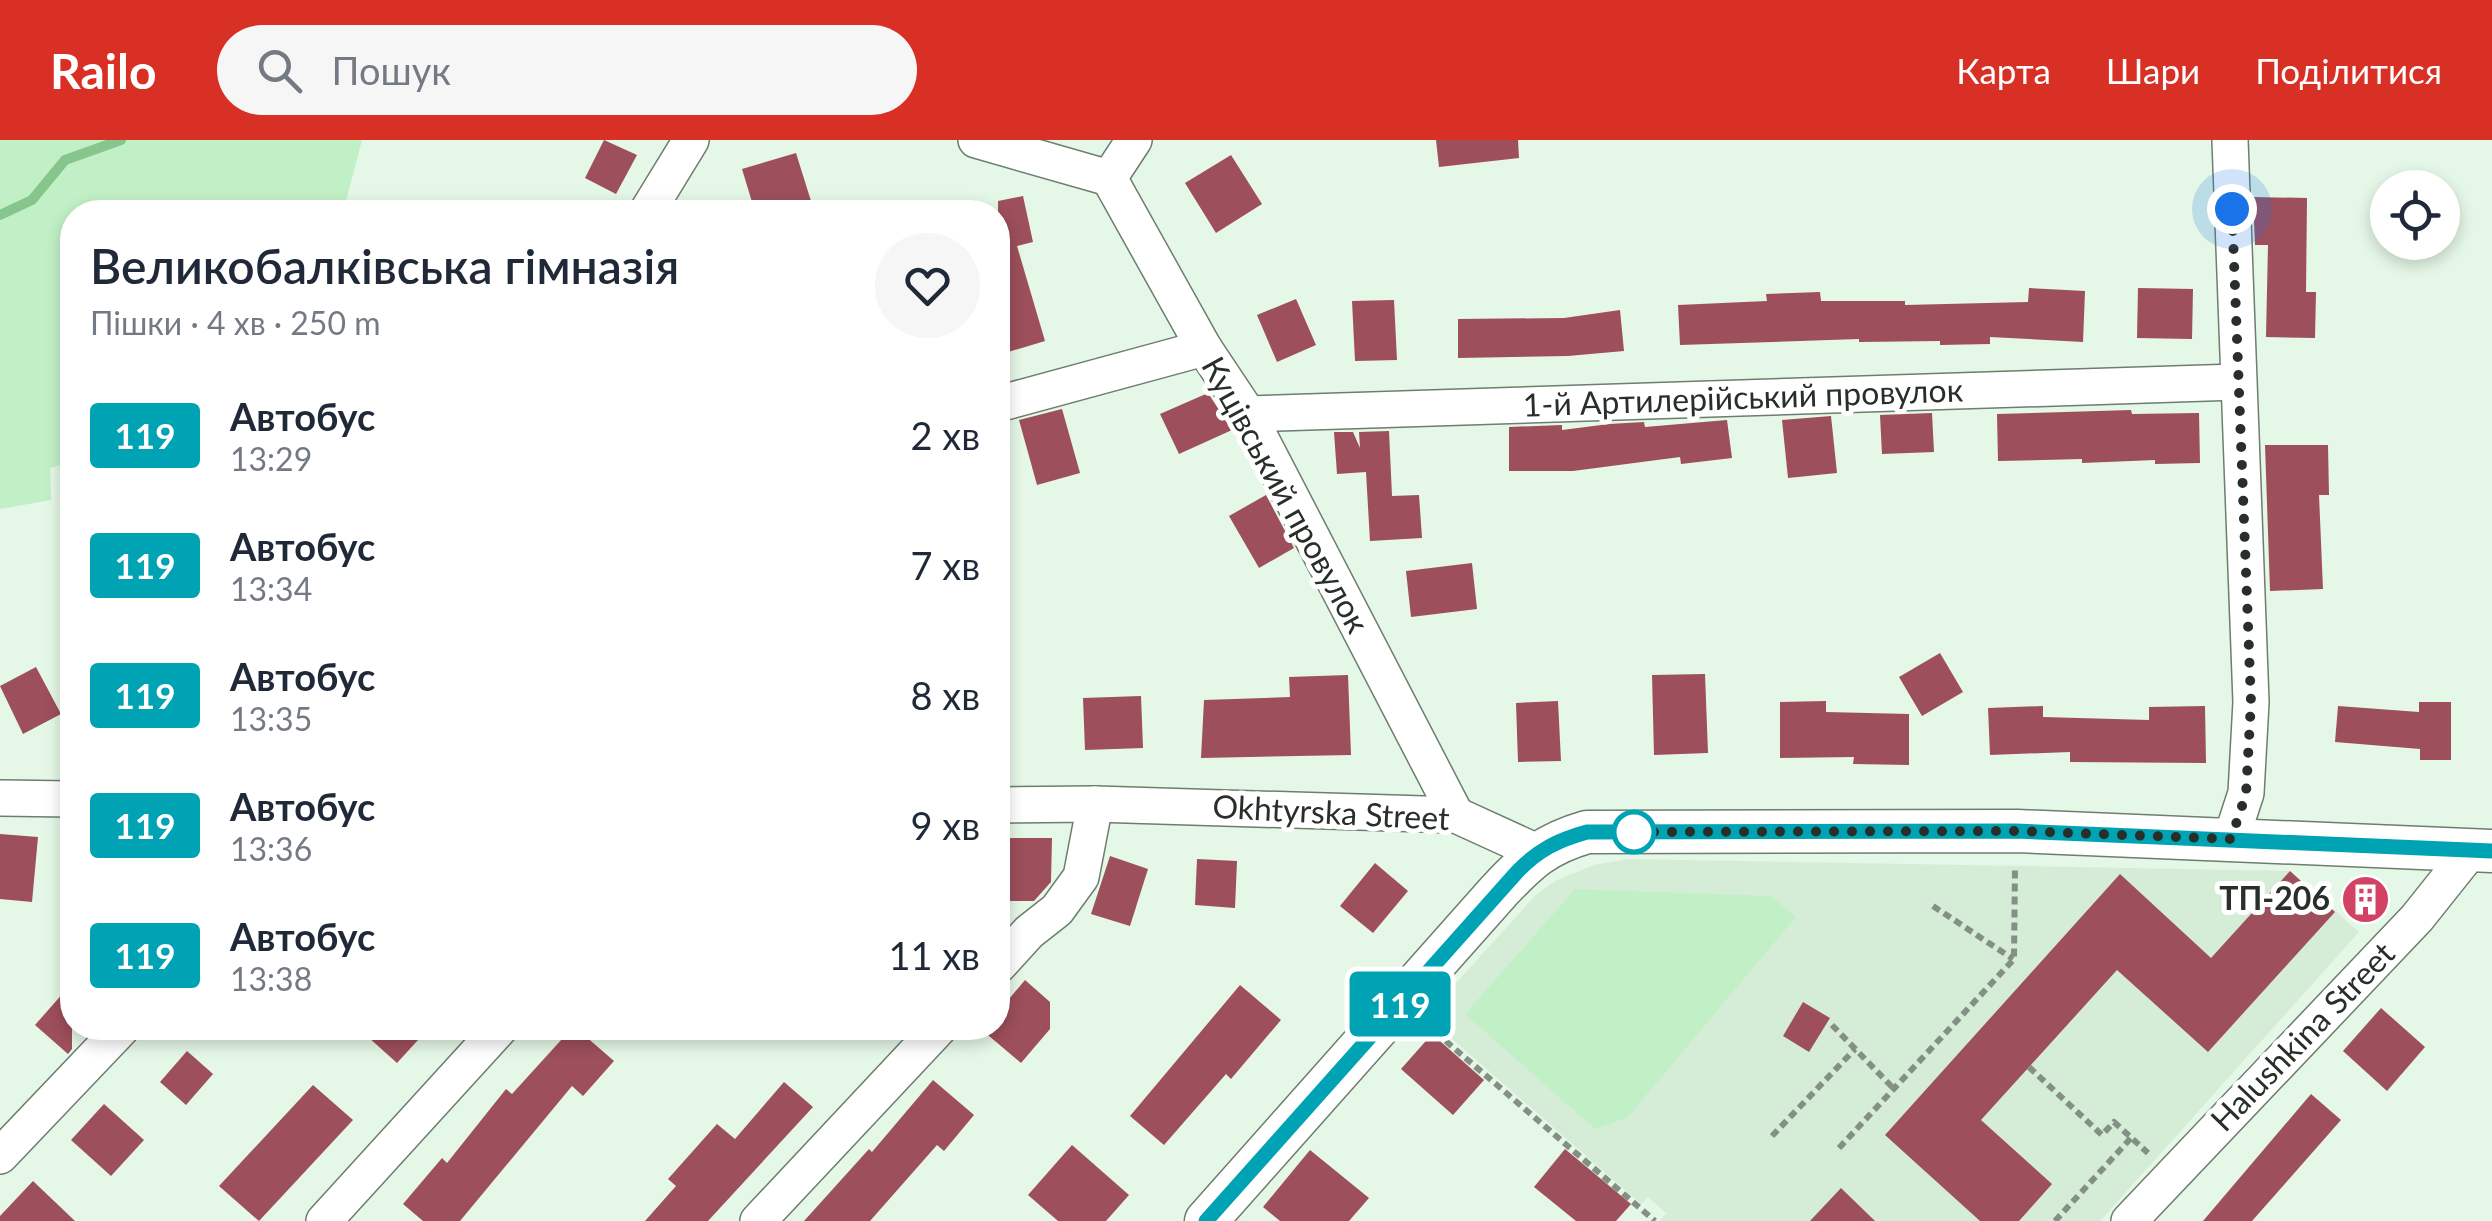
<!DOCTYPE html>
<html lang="uk">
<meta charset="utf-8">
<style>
body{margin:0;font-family:Lato,sans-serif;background:#f6f6f7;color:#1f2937;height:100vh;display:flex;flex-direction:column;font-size:38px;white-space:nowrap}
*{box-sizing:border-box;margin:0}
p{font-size:32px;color:#747a83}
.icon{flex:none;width:55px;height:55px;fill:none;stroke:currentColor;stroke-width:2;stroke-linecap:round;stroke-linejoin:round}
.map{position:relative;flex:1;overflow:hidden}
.details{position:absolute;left:60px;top:60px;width:950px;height:840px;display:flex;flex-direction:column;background:#fff;border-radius:40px;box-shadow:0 5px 15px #0003}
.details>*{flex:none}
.badge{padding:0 20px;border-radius:8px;font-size:35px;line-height:65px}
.tools{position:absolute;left:2370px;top:30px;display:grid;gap:20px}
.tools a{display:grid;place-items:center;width:90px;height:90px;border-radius:50%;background:#fff;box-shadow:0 5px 15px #0003;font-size:50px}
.you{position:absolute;width:50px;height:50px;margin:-25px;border:8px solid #fff;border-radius:50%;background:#1a73e8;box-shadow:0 0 0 15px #1a73e833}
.map>.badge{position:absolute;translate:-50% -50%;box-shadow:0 0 0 5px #fff}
.round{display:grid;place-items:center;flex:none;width:105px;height:105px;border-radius:52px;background:#f6f6f7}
.headline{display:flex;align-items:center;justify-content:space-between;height:170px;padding:0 30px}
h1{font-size:48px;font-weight:600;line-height:75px}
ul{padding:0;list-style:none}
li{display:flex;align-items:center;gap:30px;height:130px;padding:0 30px}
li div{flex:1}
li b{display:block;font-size:38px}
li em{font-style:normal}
li .badge{min-width:110px;font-weight:700;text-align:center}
header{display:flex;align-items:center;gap:60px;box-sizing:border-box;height:140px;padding:0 50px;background:#d93025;color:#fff}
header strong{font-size:48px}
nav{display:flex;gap:55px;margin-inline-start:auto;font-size:35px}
.search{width:700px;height:90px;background:#f6f6f7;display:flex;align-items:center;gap:25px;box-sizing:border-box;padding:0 35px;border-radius:55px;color:#747a83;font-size:38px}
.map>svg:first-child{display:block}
</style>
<header>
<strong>Railo</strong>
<div class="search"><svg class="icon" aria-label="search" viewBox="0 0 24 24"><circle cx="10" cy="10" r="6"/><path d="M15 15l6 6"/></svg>Пошук</div>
<nav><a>Карта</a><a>Шари</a><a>Поділитися</a></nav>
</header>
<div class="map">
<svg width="2492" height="1081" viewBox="0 0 2492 1081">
<rect width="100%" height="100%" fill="#e5f7e6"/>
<polygon fill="#d5edd7" points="1628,719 2290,731 2359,792 2100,1081 1660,1081 1666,1073 1648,1057 1641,1064 1426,876 1536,755 1555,741 1594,725"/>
<g fill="#c2f0c6">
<polygon points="0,0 362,0 343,72 72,72 72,322 50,328 51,360 0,369"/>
<polygon points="1575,749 1771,756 1796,777 1627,978 1595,989 1465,874"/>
</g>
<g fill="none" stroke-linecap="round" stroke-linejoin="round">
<polyline stroke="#86c68d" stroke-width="10" points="0,75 32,60 65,20 121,0"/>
</g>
<g fill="#9d4f5b">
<polygon points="604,0 637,15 616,54 585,38"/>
<polygon points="1436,0 1518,0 1519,18 1439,27"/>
<polygon points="796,13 811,61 775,72 755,72 742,29"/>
<polygon points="1231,15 1262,64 1216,93 1185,43"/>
<polygon points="1023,56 1033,102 1017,106 1045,201 998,215 998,61"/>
<polygon points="2253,57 2307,58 2306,152 2316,152 2315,198 2266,197 2268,105 2255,105"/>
<polygon points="2029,148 2085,151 2083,202 1990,197 1990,204 1940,205 1940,201 1859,202 1859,199 1680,205 1678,165 1767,161 1766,154 1820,152 1821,161 1905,161 1905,165 2028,162"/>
<polygon points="2138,148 2193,149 2192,199 2137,198"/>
<polygon points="1296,159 1316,205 1277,222 1257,175"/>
<polygon points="1394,160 1397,220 1355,221 1352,161"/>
<polygon points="1620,170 1624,211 1568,216 1458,218 1458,179 1564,178"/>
<polygon points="1208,253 1232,290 1179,314 1160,274"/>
<polygon points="1062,269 1080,333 1037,345 1019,280"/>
<polygon points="2131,270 2132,274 2199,273 2200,323 2155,324 2155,320 2082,323 2082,319 1998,321 1997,274"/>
<polygon points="1932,273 1934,312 1882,314 1880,275"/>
<polygon points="1831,276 1837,333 1788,338 1782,280"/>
<polygon points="1727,280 1732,318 1681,324 1680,317 1573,331 1509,331 1509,287 1562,285 1562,290 1609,284 1644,282 1645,287"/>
<polygon points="1389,291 1392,356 1419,355 1422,398 1370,401 1366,332 1337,334 1334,292 1353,292 1360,308 1359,292"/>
<polygon points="2265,305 2328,305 2329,355 2319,355 2323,449 2270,451"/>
<polygon points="1266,355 1294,408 1259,428 1229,376"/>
<polygon points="1472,423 1477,469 1411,477 1406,431"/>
<polygon points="1940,513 1963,552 1922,576 1899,537"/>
<polygon points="36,527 61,574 23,594 0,546"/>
<polygon points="1705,534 1708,613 1654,615 1652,535"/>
<polygon points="1348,535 1351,615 1201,618 1204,560 1290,557 1289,537"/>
<polygon points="1141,556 1143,608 1085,610 1083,558"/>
<polygon points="1558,561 1561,621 1518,622 1516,563"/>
<polygon points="1826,561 1826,572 1909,574 1909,625 1853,624 1854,617 1780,618 1780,562"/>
<polygon points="2419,562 2451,562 2451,620 2420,620 2420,609 2335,602 2338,566 2419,572"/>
<polygon points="2043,566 2043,577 2149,580 2149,567 2205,566 2206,623 2070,622 2070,612 1990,615 1988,568"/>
<polygon points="0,694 38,697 32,762 0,759"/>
<polygon points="1006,698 1052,698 1051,742 1034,761 1005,761"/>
<polygon points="1110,716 1148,729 1130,786 1091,774"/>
<polygon points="1197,719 1237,721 1235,768 1195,765"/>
<polygon points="1375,723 1408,751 1373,793 1340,766"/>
<polygon points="2290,731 2335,772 2208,912 2117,830 1981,980 2052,1044 2019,1081 1980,1081 1885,995 2120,734 2211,818"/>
<polygon points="1025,840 1050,862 1050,889 1021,923 982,890 998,888 998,872"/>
<polygon points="72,843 72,909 68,914 35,885"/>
<polygon points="1240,845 1281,880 1231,939 1226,934 1164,1005 1130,976"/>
<polygon points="1803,862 1830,878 1809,912 1783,896"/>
<polygon points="2381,868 2425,907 2387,951 2343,911"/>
<polygon points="358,888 429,888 397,923"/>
<polygon points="572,888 576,888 614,921 583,956 572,946 460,1081 423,1081 403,1064 442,1018 447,1023 506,949 512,954"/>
<polygon points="1432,894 1484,940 1453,975 1401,929"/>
<polygon points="187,911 213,934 186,965 160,942"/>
<polygon points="933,940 974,975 944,1011 937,1005 870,1081 804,1081 869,1009 872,1012"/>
<polygon points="784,942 813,967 708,1081 645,1081 676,1046 668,1039 717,984 735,999"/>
<polygon points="313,945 353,980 259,1081 219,1046"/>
<polygon points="2311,954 2341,980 2252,1081 2203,1081"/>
<polygon points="104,964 144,1000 111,1036 71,1000"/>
<polygon points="1072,1005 1129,1055 1106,1081 1058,1081 1028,1055"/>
<polygon points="1565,1009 1631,1064 1616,1081 1576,1081 1534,1047"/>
<polygon points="1310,1010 1369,1058 1349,1081 1280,1081 1263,1067"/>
<polygon points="33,1041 75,1081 0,1081 0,1076"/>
<polygon points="1841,1048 1875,1081 1810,1081"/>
</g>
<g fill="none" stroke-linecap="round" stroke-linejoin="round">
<defs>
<g id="minor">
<polyline points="976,0 1109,38 1134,0"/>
<polyline points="2230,0 2251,562 2246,653 2231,699"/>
<polyline points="1109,38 1204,208 1248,274 1456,675"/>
<polyline points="647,72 691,0"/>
<polyline points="998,264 1204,208"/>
<polyline points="1248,274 2237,242"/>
<polyline points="0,658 72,659"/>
<polyline points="998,665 1095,664 1456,675 1537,712"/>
<polyline points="998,826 1029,792 1057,770 1081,737 1095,664"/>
<polyline points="0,1016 122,888"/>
<polyline points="324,1081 500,888"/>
<polyline points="758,1081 939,888"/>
<polyline points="2129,1081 2417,778 2472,709"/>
</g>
<path id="tertiary" d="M1206,1081L1499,751C1528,720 1545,704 1587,692L2017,691L2492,711"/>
</defs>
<use href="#minor" stroke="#6d7d6e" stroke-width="38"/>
<use href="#tertiary" stroke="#6d7d6e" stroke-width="45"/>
<g stroke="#849085" stroke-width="6" stroke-dasharray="8 5" stroke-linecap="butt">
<polyline points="1933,766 2013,819"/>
<polyline points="1426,884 1655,1081"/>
<polyline points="1832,885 1894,949"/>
<polyline points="2029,927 2102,995 2114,982 2148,1013"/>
<polyline points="1772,996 1855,909"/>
<polyline points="1839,1008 2014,819 2015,728"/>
<polyline points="2055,1081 2131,998"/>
</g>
<use href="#minor" stroke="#fff" stroke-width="35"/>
<use href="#tertiary" stroke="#fff" stroke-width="42"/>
</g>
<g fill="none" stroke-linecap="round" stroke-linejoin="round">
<defs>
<path id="line" d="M1206,1081L1517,732C1538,710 1558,700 1587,692L2016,691L2492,711"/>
</defs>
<use href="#line" stroke="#fff" stroke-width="22"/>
<use href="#line" stroke="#00a3b4" stroke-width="15"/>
<polyline stroke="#282f29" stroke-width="10" stroke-dasharray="0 18" points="1634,692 1626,692 2016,691 2231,699 2246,654 2251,562 2232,69"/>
</g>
<defs>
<symbol id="building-disc" viewBox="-11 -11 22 22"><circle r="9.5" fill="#d24263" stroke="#fff"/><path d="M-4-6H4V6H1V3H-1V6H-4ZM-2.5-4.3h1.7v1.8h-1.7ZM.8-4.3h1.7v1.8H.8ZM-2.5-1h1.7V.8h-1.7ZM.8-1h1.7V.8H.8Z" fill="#fff"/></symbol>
</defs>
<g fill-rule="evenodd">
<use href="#building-disc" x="2338" y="732" width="55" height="55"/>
</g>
<circle fill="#fff" stroke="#00a3b4" stroke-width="5" cx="1634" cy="692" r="20"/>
<g text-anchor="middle" stroke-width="10" stroke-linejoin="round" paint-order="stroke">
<g font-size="32" fill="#282f29" stroke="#fff">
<text transform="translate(1743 258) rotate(-2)" y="11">1-й Артилерійський провулок</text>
<text transform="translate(1285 355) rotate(61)" y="11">Куцівський провулок</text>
<text transform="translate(1331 673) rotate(3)" y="11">Okhtyrska Street</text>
<text transform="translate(2303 897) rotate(-46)" y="11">Halushkina Street</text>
</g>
<g font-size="32" font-weight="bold" fill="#282f29" stroke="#fff" text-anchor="end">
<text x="2330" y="770">ТП-206</text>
</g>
</g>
</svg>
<div class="tools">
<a><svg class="icon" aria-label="locate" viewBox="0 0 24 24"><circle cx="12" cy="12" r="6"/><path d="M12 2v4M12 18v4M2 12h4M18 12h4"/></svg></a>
</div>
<div class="you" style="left:2232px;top:69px"></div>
<b class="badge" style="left:1400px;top:864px;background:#00a3b4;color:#fff">119</b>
<section class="details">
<div class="headline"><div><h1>Великобалківська гімназія</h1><p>Пішки · 4 хв · 250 m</p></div><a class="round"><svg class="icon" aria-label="heart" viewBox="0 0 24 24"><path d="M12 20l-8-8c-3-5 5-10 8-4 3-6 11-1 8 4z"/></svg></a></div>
<ul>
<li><span class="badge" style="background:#00a3b4;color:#fff">119</span><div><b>Автобус</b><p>13:29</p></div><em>2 хв</em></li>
<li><span class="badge" style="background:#00a3b4;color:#fff">119</span><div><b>Автобус</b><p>13:34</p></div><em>7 хв</em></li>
<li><span class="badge" style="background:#00a3b4;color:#fff">119</span><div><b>Автобус</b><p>13:35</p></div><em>8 хв</em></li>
<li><span class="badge" style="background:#00a3b4;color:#fff">119</span><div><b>Автобус</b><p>13:36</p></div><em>9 хв</em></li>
<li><span class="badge" style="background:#00a3b4;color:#fff">119</span><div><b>Автобус</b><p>13:38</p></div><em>11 хв</em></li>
</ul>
</section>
</div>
